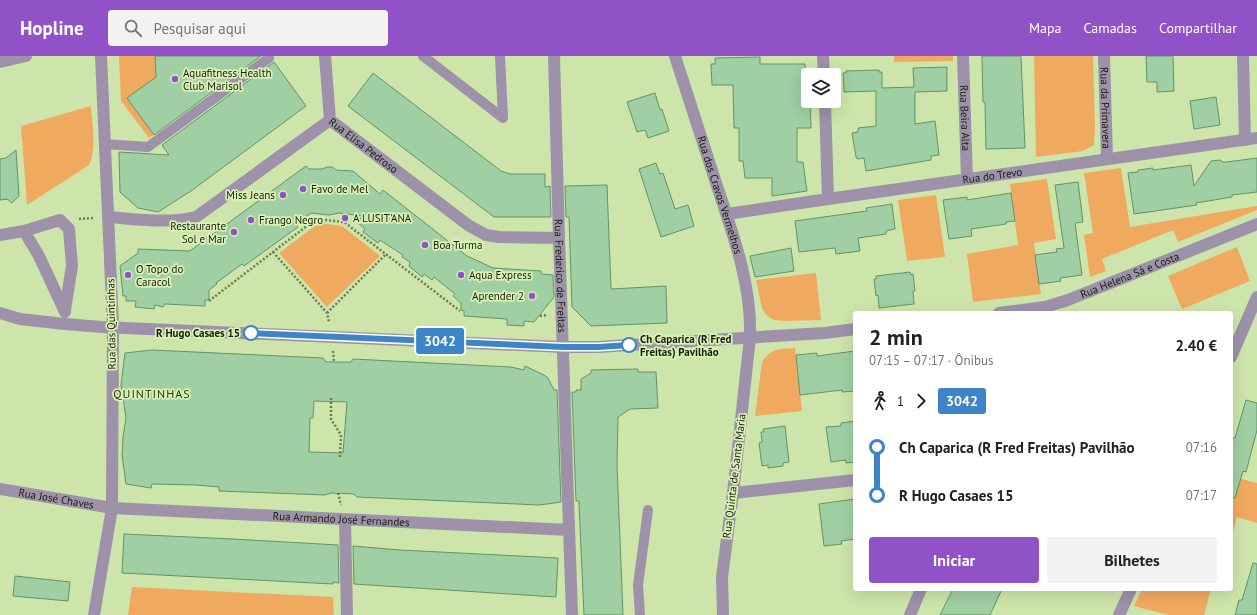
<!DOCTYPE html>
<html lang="pt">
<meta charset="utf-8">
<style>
body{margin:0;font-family:"PT Sans",sans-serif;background:#f2f2f2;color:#202124;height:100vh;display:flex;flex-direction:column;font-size:15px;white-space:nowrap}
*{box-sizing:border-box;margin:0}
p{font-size:13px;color:#757577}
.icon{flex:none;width:22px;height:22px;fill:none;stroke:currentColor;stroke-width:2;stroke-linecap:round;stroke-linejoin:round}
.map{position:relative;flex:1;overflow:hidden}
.sheet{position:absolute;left:853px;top:255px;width:380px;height:280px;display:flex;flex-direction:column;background:#fff;border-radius:4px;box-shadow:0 4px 16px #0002}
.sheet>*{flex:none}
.badge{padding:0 8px;border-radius:3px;font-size:14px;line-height:26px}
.tools{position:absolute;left:801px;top:12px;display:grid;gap:8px}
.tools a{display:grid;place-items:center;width:40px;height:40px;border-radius:4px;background:#fff;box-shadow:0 4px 16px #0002;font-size:20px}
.map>.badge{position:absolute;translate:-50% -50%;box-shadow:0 0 0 2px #fff}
.legs{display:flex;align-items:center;gap:6px;height:44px;padding:0 16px;font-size:13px}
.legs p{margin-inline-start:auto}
.head{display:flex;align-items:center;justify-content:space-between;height:68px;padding:0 16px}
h1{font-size:22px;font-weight:700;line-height:30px}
.cta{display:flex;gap:8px;margin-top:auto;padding:8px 16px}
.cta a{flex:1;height:46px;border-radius:4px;background:#9152c7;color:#fff;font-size:16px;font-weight:700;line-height:46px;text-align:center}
.cta a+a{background:#f2f2f2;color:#202124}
ul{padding:0 16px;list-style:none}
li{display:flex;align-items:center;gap:14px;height:48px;font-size:15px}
li i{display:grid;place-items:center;width:6px;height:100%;margin:0 5px;background:currentColor}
li i::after{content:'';width:10px;height:10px;margin:-5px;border:3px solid;border-radius:50%;background:#fff}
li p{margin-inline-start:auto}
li:first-child i{background:linear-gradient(#0000 50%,currentColor 0)}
li:last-child i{background:linear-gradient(currentColor 50%,#0000 0)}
header{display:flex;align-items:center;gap:24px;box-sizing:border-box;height:56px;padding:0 20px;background:#9152c7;color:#fff}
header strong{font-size:19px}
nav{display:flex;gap:22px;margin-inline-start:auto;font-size:14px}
.search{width:280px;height:36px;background:#f2f2f2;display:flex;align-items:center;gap:10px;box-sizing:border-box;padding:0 14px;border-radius:4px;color:#757577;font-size:15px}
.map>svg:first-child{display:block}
</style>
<header>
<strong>Hopline</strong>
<div class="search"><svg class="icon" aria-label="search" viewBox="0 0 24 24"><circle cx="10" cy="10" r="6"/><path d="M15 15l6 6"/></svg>Pesquisar aqui</div>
<nav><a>Mapa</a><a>Camadas</a><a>Compartilhar</a></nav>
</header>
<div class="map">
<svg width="1257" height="559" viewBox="0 0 1257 559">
<rect width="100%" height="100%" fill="#cde5aa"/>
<g fill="#f0aa5f">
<polygon points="119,0 260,0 149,82 121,45"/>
<polygon points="894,0 953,0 953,5 894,6"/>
<polygon points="1034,0 1093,0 1095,72 1094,89 1083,95 1036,101"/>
<path d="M91,50C92,67 97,94 89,109L27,149L21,70Z"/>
<polygon points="1121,112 1130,171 1257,150 1257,154 1178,186 1173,174 1102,203 1106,215 1090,221 1084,179 1093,177 1084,117"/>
<polygon points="1047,123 1056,183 1034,187 1041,238 973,246 967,198 1018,189 1010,128"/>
<polygon points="936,139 945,201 907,205 898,144"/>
<polygon points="319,167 342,170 380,200 327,251 279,197"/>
<polygon points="1237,191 1250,225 1182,253 1168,220"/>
<polygon points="816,217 821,264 785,265 774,264 767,260 762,252 756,224"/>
<path d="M795,292L802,355L755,360L762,306C771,292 780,293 795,292Z"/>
<polygon points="1231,420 1257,427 1257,467 1237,461 1231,483"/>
<polygon points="132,531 333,541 334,559 128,559"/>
<polygon points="1142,533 1211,533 1204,559 1168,559 1134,550"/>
</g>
<g fill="#9fcfa2" stroke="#649267" fill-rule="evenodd">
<polygon points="155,0 261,0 154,79 127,42 156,21"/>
<polygon points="982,0 1021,0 1025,92 986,93 985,46 983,46"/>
<polygon points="1146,0 1173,0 1174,35 1157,36 1157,26 1147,26"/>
<polygon points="760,1 760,8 805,8 806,44 810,45 811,72 797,72 797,106 803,106 807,135 772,140 772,122 745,122 743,105 739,105 739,72 734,72 733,29 712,29 711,8 715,8 715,2"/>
<polygon points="274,6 306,50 191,135 158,156 138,152 122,138 120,136 119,96 169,99 162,89"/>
<polygon points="947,11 947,35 915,36 915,68 935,65 939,99 931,100 931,104 866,115 864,102 857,103 857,101 856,101 852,77 858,76 858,72 876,70 876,35 844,36 843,17 846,17 846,15 879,14 879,16 882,16 882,32 914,31 913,12"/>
<polygon points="373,17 501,115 510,118 545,118 545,131 550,130 551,161 494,161 348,50"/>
<polygon points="655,37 660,54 662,53 669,75 648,82 645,74 637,76 627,46"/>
<polygon points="1216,41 1220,69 1194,73 1190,45"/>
<polygon points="16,94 19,140 12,147 7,143 0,144 0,103 6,102"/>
<polygon points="1257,102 1257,136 1232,139 1232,141 1196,147 1197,149 1134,158 1128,117 1138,116 1138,114 1153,112 1153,114 1191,109 1194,130 1211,105 1220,104 1223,106 1227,106"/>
<polygon points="656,107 660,118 663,117 675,153 688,149 694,170 661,181 639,113"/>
<polygon points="306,110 309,113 322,113 327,111 332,111 336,114 353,115 380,138 383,134 467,200 493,212 541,215 541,218 553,219 554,241 534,266 524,265 524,270 507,269 507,263 464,260 464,255 461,254 461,247 453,240 455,238 434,221 432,224 424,218 422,221 409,210 410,206 402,201 403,199 380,184 378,187 363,176 365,173 358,167 362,160 339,157 329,159 311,157 296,168 298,171 244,210 242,208 216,227 217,228 209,234 209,244 205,244 205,250 165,248 163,251 155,249 154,253 135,251 136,245 126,245 126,240 123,240 120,210 138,197 138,193 190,195"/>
<polygon points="1078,126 1083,166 1075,167 1082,219 1060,222 1061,225 1039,228 1035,199 1057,196 1056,193 1064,192 1055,129"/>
<polygon points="607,129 611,233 666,230 667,267 591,270 572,251 569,161 566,161 565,130"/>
<polygon points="1011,137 1015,165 1006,166 1006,168 971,173 972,180 949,183 943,144 967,141 967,144"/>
<polygon points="892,148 895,173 886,175 886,178 858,182 860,195 836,198 835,192 799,196 795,165 867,155 866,152"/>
<polygon points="791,192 794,215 755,221 750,200"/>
<polygon points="910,216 911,219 913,218 915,235 913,235 914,248 879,252 878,239 876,240 874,223 876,223 876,220"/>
<path d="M152,294L323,302L326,306H351L353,303L511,311L524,314L525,310L544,319L548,322L554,334H557L561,446L540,449L357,441L354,438L331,437L325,439L219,435V431L196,429L152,428L151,432L126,428L122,399L123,381L126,362L121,329L125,297ZM314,345L347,346L343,397L309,396L310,362H313Z"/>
<polygon points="855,295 855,335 842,336 842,334 800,339 796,299 817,297 817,300"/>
<polygon points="638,313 638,316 656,316 658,352 630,353 618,361 617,410 623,559 584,559 579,448 579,445 576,445 572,336 576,336 576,334 581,334 581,323 591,317 591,314"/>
<polygon points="1246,344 1257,347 1257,374 1246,416 1243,415 1235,442 1231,442 1231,381 1235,382"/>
<polygon points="855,365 855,406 846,407 846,404 831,406 826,371 841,370 841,367"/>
<polygon points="785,370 789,406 783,407 783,410 768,412 768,409 762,410 759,387 762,386 761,376 764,376 763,373"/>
<polygon points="855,443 855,483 841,485 842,488 824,490 819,448"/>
<polygon points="124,478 233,483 338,489 339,527 333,526 333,528 122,517"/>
<polygon points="353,490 400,494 558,502 556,541 354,528"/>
<polygon points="1253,507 1257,508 1257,559 1235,559 1239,544 1242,544"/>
<polygon points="15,520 70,526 68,545 13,540"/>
<polygon points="953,533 1002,533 990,559 940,559"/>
</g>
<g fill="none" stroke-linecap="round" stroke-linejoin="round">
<g stroke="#6b7b54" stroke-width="2.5" stroke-dasharray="2 2" stroke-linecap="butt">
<polyline points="79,163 94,162"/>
<polyline points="273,196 327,257 329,266"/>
<polyline points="209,245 316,163 344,166 460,255"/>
<polyline points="327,257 386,198"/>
<polyline points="540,260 548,259"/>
<polyline points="333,295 334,306"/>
<polyline points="331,342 331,363 341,379 340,401"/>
<polyline points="338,437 341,449"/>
</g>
<g stroke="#9d92a9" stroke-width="10">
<polyline points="423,0 503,62 500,0"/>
<polyline points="104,88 148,91 269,2"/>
<polyline points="640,559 638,529 648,454"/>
</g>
<g stroke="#9d92a9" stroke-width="12">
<polyline points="325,0 330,64"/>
<path id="s1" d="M554,0L559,182L572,559"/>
<path id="s2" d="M675,0C689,43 703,87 717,130C733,178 752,230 750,281L733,437L722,521L723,559"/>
<polyline points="823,0 824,19"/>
<path id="s3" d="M963,0L967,123"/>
<path id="s4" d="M1104,0L1107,103"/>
<polyline points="1243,0 1245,84"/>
<polyline points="0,6 26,0"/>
<polyline points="825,45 828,143"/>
<path id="s5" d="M330,64L468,169L486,179L499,181L559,182"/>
<path id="s6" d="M727,158L828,143L1257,82"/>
<path d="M108,161C137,163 167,168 196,161L330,64"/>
<polyline points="24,175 60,164 69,173 72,210 65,254"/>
<polyline points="0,179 24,175 39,200 65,256"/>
<polyline points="0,257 20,263 65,268 102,271 563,291 599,291 629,289 825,277 855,273"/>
<path id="s7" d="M999,257L1045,251L1068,244L1257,168"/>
<polyline points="1231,301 1257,241"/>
<path id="s8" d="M0,433L112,452L569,474"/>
<polyline points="733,437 855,424"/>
<polyline points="345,464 347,559"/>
<polyline points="94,559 112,452 113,271 101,0"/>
<polyline points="910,559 921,533"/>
<polyline points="1119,559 1131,533"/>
</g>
</g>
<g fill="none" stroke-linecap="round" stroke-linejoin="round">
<defs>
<polyline id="line-1" points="251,277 563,291 599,291 629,289"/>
</defs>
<use href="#line-1" stroke="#fff" stroke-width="9"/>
<use href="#line-1" stroke="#3d85c6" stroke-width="6"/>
</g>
<g fill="#9152c7" stroke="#daf2b7" stroke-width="1.5">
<circle cx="175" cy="23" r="4"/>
<circle cx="303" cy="133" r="4"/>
<circle cx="283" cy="139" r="4"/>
<circle cx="345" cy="162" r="4"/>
<circle cx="251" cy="164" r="4"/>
<circle cx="234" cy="176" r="4"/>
<circle cx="425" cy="189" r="4"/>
<circle cx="128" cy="219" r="4"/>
<circle cx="461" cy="219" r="4"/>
<circle cx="532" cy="240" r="4"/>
</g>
<g fill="#fff" stroke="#3d85c6" stroke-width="2">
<circle cx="251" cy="277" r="7"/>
<circle cx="629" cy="289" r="7"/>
</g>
<g text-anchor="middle" stroke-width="3.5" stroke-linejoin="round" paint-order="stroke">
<g font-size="11" fill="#161e08" stroke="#daf2b7" text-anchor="start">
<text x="183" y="21">Aquafitness Health<tspan x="183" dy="13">Club Marisol</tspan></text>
<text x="311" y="137">Favo de Mel</text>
<text x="275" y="143" text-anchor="end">Miss Jeans</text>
<text x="353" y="166">A LUSIT'ANA</text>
<text x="259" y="168">Frango Negro</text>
<text x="226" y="174" text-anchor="end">Restaurante<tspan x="226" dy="13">Sol e Mar</tspan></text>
<text x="433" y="193">Boa Turma</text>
<text x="136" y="217">O Topo do<tspan x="136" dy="13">Caracol</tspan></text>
<text x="469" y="223">Aqua Express</text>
<text x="524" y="244" text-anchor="end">Aprender 2</text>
</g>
<g font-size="11" fill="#161e08" stroke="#daf2b7">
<text dy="4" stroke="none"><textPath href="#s4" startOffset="52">Rua da Primavera</textPath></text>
<text dy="4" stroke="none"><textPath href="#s3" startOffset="62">Rua Beira Alta</textPath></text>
<text dy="4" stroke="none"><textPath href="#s5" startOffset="42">Rua Elisa Pedroso</textPath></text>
<text dy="4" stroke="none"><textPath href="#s6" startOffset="268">Rua do Trevo</textPath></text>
<text dy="4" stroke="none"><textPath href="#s2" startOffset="146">Rua dos Cravos Vermelhos</textPath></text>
<text dy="4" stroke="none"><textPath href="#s7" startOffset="137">Rua Helena Sá e Costa</textPath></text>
<text dy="4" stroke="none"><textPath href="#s1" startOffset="220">Rua Frederico de Freitas</textPath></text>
<text transform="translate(111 268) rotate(-91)" y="4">Rua das Quintinhas</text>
<text transform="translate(734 420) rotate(-83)" y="4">Rua Quinta de Santa Maria</text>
<text dy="4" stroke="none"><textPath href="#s8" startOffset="57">Rua José Chaves</textPath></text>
<text dy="4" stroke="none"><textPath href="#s8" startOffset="343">Rua Armando José Fernandes</textPath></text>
</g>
<g font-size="11" font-weight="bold" fill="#161e08" stroke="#daf2b7" text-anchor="end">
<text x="240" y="281">R Hugo Casaes 15</text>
<text x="640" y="287" text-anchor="start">Ch Caparica (R Fred<tspan x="640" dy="13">Freitas) Pavilhão</tspan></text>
</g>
<g font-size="12" letter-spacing="1" fill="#273800" stroke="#daf2b7">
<text x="152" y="342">QUINTINHAS</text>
</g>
</g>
</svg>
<div class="tools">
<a><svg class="icon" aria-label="layers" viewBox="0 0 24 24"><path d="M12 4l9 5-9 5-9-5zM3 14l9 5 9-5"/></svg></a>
</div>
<b class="badge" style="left:440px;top:285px;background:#3d85c6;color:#fff">3042</b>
<section class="sheet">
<div class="head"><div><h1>2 min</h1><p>07:15 – 07:17 · Ônibus</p></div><b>2.40 €</b></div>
<div class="legs"><svg class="icon" aria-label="walk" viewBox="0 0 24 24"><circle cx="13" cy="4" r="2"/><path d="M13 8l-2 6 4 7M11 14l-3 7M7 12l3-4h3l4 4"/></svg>1<svg class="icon" aria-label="forward" viewBox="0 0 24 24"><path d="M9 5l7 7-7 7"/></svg><b class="badge" style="background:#3d85c6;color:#fff">3042</b></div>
<ul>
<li><i style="color:#3d85c6"></i><b>Ch Caparica (R Fred Freitas) Pavilhão</b><p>07:16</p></li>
<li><i style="color:#3d85c6"></i><b>R Hugo Casaes 15</b><p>07:17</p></li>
</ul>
<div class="cta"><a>Iniciar</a><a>Bilhetes</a></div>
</section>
</div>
